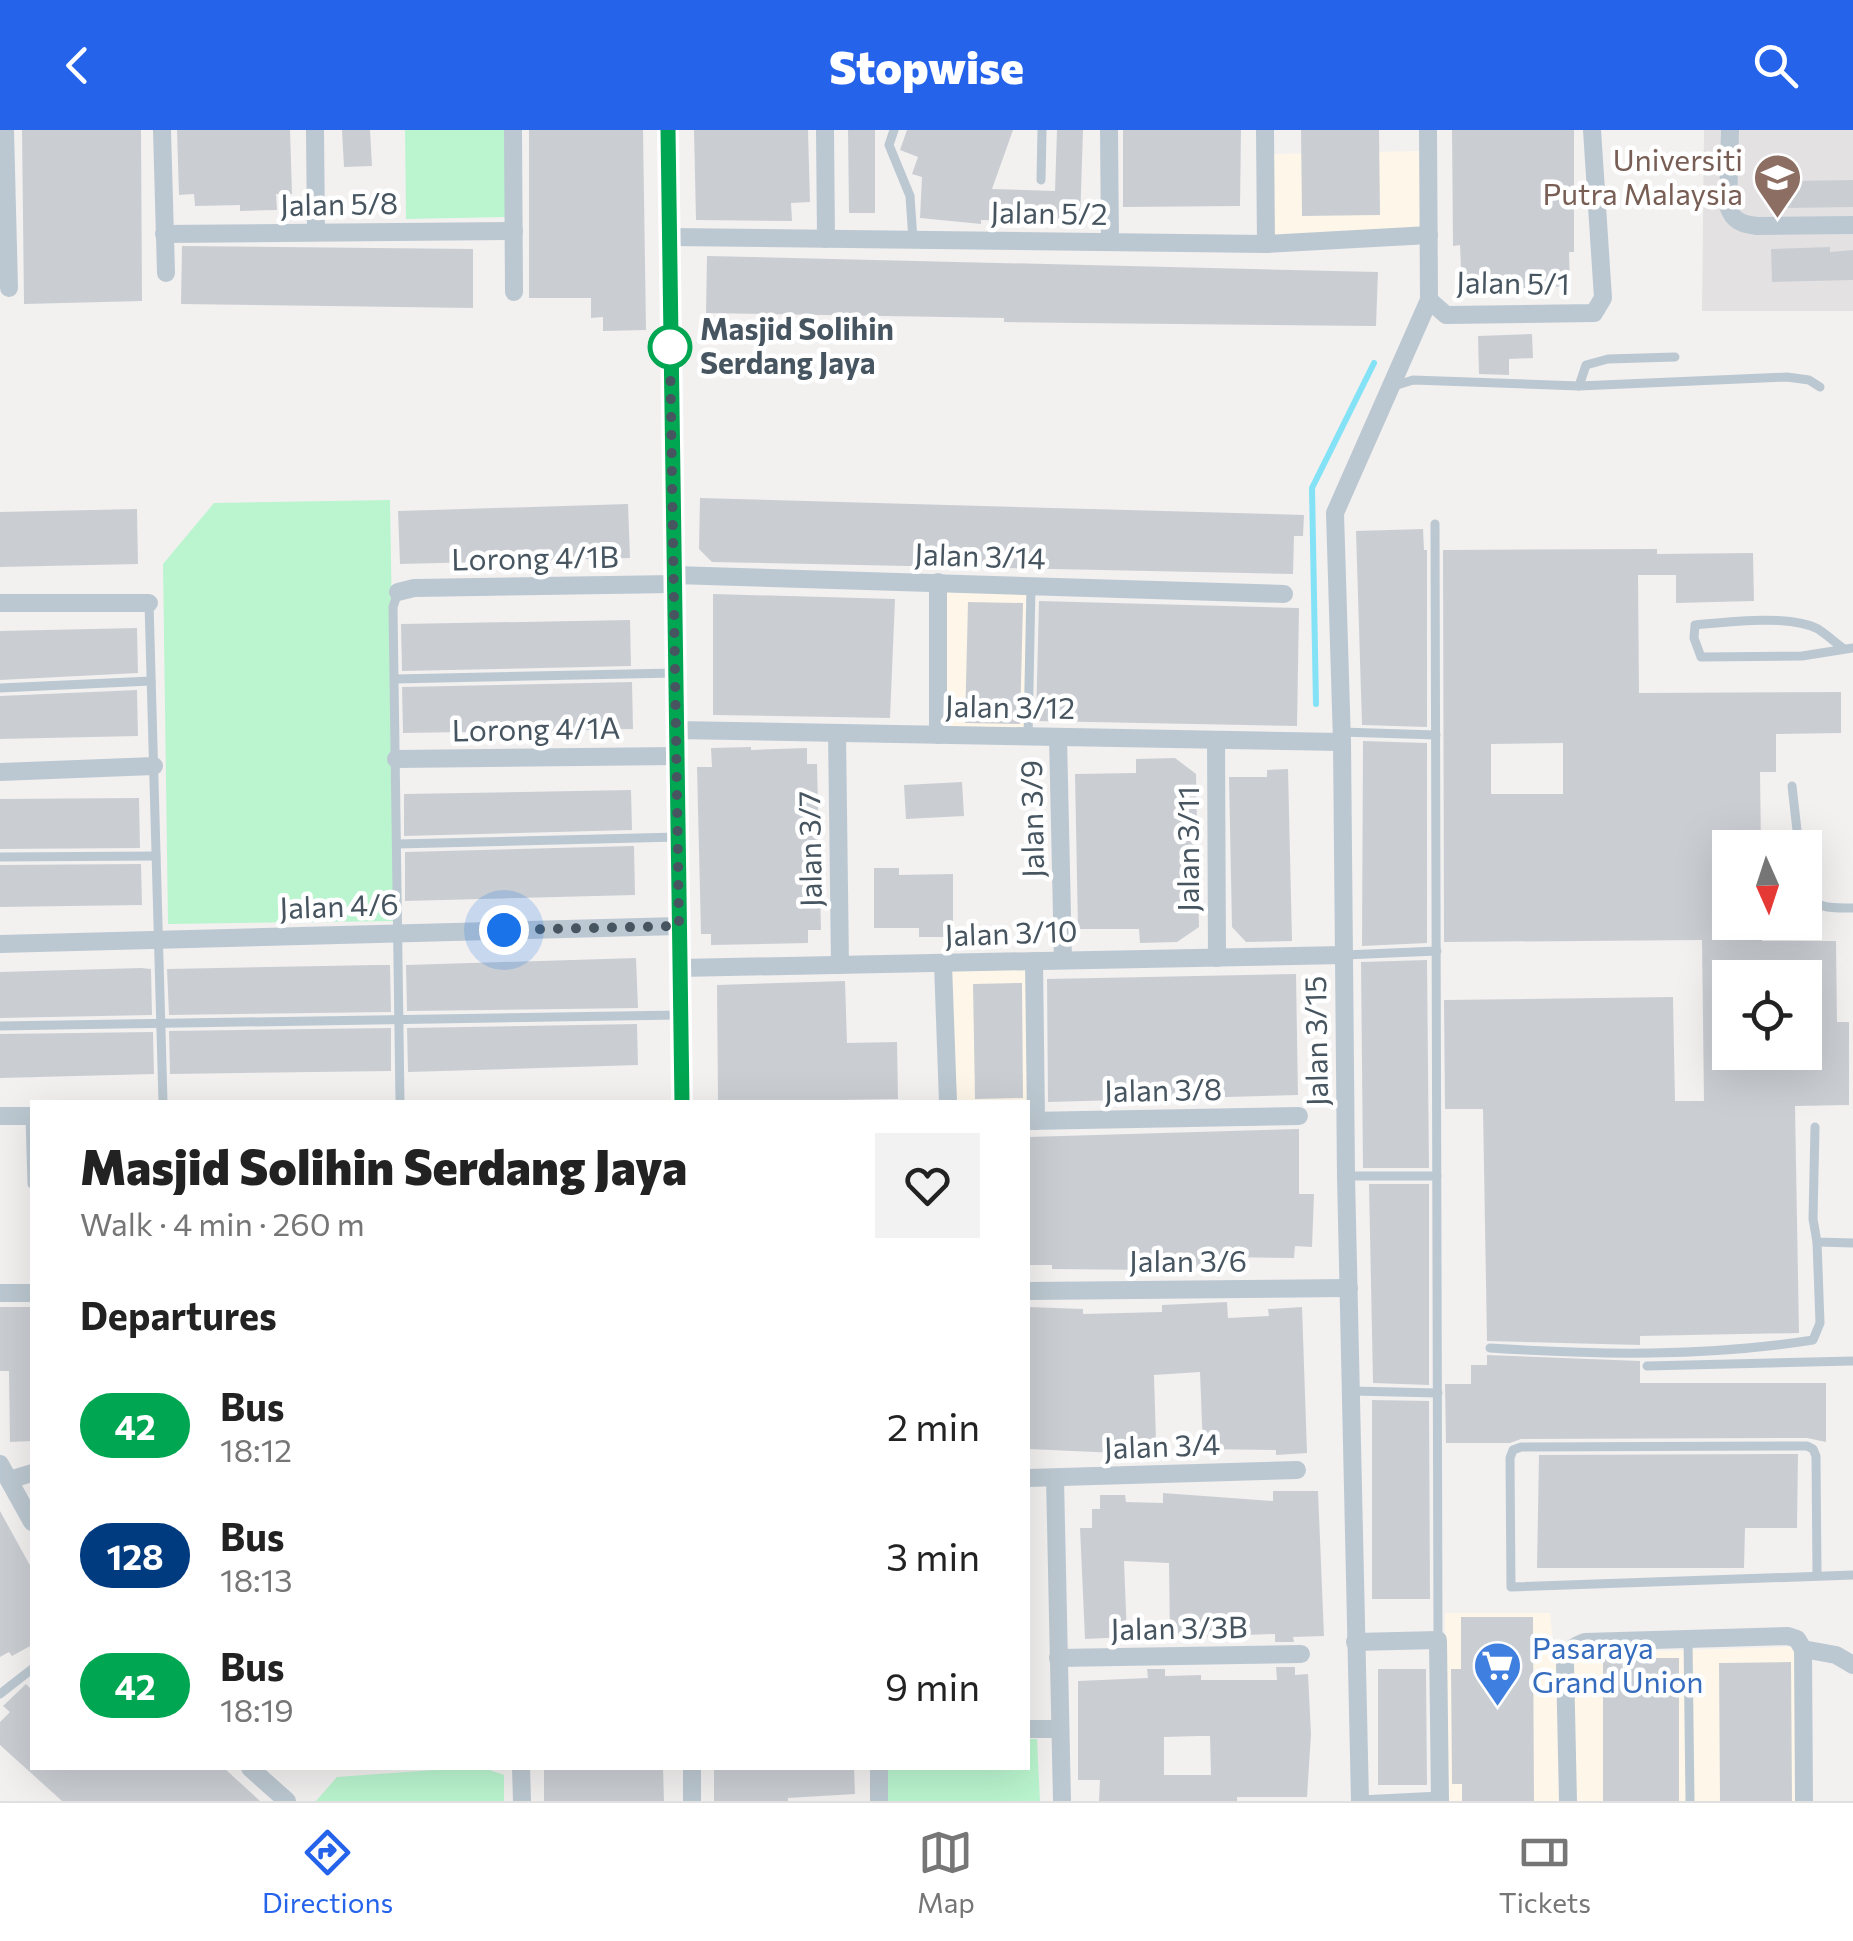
<!DOCTYPE html>
<meta charset="utf-8">
<style>
body{margin:0;font-family:Commissioner,sans-serif;background:#f2f2f2;color:#222;height:100vh;display:flex;flex-direction:column;font-size:38px;white-space:nowrap}
*{box-sizing:border-box;margin:0}
p{font-size:32px;color:#767676}
.icon{flex:none;width:55px;height:55px;fill:none;stroke:currentColor;stroke-width:2;stroke-linecap:round;stroke-linejoin:round}
.map{position:relative;flex:1;overflow:hidden}
.panel{position:absolute;left:30px;top:970px;width:1000px;height:670px;display:flex;flex-direction:column;background:#fff;border-radius:0px;box-shadow:0 10px 40px #0002}
.panel>*{flex:none}
.badge{padding:0 20px;border-radius:32px;font-size:35px;line-height:65px}
.needle{width:65px;rotate:177deg}
.fabs{position:absolute;left:1712px;top:700px;display:grid;gap:20px}
.fabs a{display:grid;place-items:center;width:110px;height:110px;border-radius:0px;background:#fff;box-shadow:0 10px 40px #0002;font-size:50px}
.you{position:absolute;width:50px;height:50px;margin:-25px;border:8px solid #fff;border-radius:50%;background:#1a73e8;box-shadow:0 0 0 15px #1a73e833}
.map>.badge{position:absolute;translate:-50% -50%;box-shadow:0 0 0 5px #fff}
h2{padding:0 50px;font-size:38px;line-height:90px}
.round{display:grid;place-items:center;flex:none;width:105px;height:105px;border-radius:0px;background:#f2f2f2}
.overview{display:flex;align-items:center;justify-content:space-between;height:170px;padding:0 50px}
h1{font-size:48px;font-weight:800;line-height:75px}
ul{padding:0;list-style:none}
li{display:flex;align-items:center;gap:30px;height:130px;padding:0 50px}
li div{flex:1}
li b{display:block;font-size:38px}
li em{font-style:normal}
li .badge{min-width:110px;font-weight:700;text-align:center}
header{display:flex;justify-content:space-between;align-items:center;height:130px;padding:0 50px;background:#2563eb;color:#fff;font-size:45px;font-weight:800}
.tab-bar{display:flex;justify-content:space-around;align-items:center;height:140px;border-top:2px solid #e0e0e0;background:#fff;font-size:28px;color:#767676}
.tab-bar a{display:grid;justify-items:center;gap:5px}
.tab-bar .on{color:#2563eb}
.map>svg:first-child{display:block}
</style>
<header><svg class="icon" aria-label="back" viewBox="0 0 24 24"><path d="M15 5l-7 7 7 7"/></svg>Stopwise<svg class="icon" aria-label="search" viewBox="0 0 24 24"><circle cx="10" cy="10" r="6"/><path d="M15 15l6 6"/></svg></header>
<div class="map">
<svg width="1853" height="1671" viewBox="0 0 1853 1671">
<rect width="100%" height="100%" fill="#f3f0f0"/>
<g fill="#fef7e9">
<polygon points="1421,21 1421,98 1274,106 1273,24"/>
<polygon points="945,461 1026,463 1024,600 945,598"/>
<polygon points="1027,839 1028,972 957,972 950,841"/>
<polygon points="1445,1483 1550,1483 1554,1524 1790,1517 1795,1524 1797,1671 1448,1671"/>
</g>
<polygon fill="#e4e1e2" points="1704,0 1853,0 1853,181 1702,181"/>
<g fill="#baf5cf">
<polygon points="405,0 506,0 507,87 406,89"/>
<polygon points="390,370 397,791 168,794 163,434 214,373"/>
<polygon points="1028,1609 1037,1609 1040,1671 884,1671 883,1638 1028,1638"/>
<polygon points="462,1638 484,1638 504,1645 504,1671 316,1671 337,1647"/>
</g>
<g fill="none" stroke-linecap="round" stroke-linejoin="round">
<polyline stroke="#83e2f6" stroke-width="6" points="1316,574 1312,358 1374,233"/>
</g>
<g fill="#caced3" fill-rule="evenodd">
<polygon points="22,0 141,0 142,171 24,174"/>
<polygon points="177,0 290,0 292,64 276,64 277,80 240,81 240,75 195,76 194,64 179,65"/>
<polygon points="342,0 370,0 372,36 344,37"/>
<polygon points="529,0 643,0 646,200 603,201 603,187 591,188 591,168 529,168"/>
<polygon points="694,0 808,0 810,72 791,73 792,91 696,90"/>
<polygon points="848,0 875,0 875,83 849,83"/>
<polygon points="907,0 1013,0 992,59 1055,61 1057,0 1083,0 1080,93 981,90 981,94 920,88 922,47 912,44 918,27 900,20"/>
<polygon points="1123,0 1241,0 1240,76 1123,77"/>
<polygon points="1301,0 1379,0 1380,85 1302,86"/>
<polygon points="1452,0 1574,0 1574,122 1569,122 1570,156 1462,161 1460,115 1453,116"/>
<polygon points="1853,50 1853,77 1786,78 1785,51"/>
<polygon points="182,116 473,119 473,178 181,174"/>
<polygon points="1830,117 1830,122 1853,120 1853,150 1772,152 1771,119"/>
<polygon points="707,126 1378,142 1376,196 1080,193 1004,192 1004,188 706,183"/>
<polygon points="1532,204 1533,228 1509,229 1509,245 1479,244 1478,206"/>
<polygon points="700,368 1304,385 1303,406 1294,406 1293,444 712,432 699,419"/>
<polygon points="628,374 630,428 400,434 398,381"/>
<polygon points="137,379 138,434 0,437 0,382"/>
<polygon points="1423,399 1424,420 1427,420 1427,597 1362,595 1356,401"/>
<path d="M1657,419V424L1753,423L1754,471L1676,473V445H1638L1639,563L1841,562V603L1776,604V642H1760L1761,718H1730V792H1762V811H1836L1837,892H1849V975L1795,976L1799,1203L1640,1206V1215L1487,1211L1483,979H1445L1444,870L1673,867L1675,971H1704L1702,810L1444,812L1443,420ZM1563,613V664H1491V614ZM1730,848H1805V922H1730Z"/>
<polygon points="713,464 895,469 890,588 713,585"/>
<polygon points="1039,471 1299,478 1297,596 1036,591"/>
<polygon points="968,472 1023,473 1020,594 965,593"/>
<polygon points="630,490 631,536 402,541 401,494"/>
<polygon points="137,498 138,543 0,550 0,501"/>
<polygon points="632,552 633,599 403,603 402,557"/>
<polygon points="137,560 138,606 0,609 0,566"/>
<polygon points="1363,611 1427,613 1427,813 1362,816"/>
<polygon points="751,617 751,620 807,618 807,634 817,634 821,800 808,800 808,813 711,815 711,804 701,804 697,637 712,637 711,618"/>
<polygon points="1175,628 1196,644 1199,797 1177,812 1140,813 1139,799 1078,799 1075,644 1136,643 1136,629"/>
<polygon points="1288,639 1292,811 1246,812 1232,797 1229,647 1267,647 1267,640"/>
<polygon points="962,652 964,686 906,689 904,655"/>
<polygon points="631,660 632,700 404,706 404,664"/>
<polygon points="139,668 140,718 0,719 0,669"/>
<polygon points="634,716 635,765 405,771 405,722"/>
<polygon points="141,734 142,775 0,777 0,735"/>
<polygon points="874,738 899,738 899,745 953,744 953,807 919,807 919,798 874,798"/>
<polygon points="636,828 638,878 407,881 406,835"/>
<polygon points="1427,830 1429,1038 1363,1038 1361,832"/>
<polygon points="376,835 390,835 391,882 169,885 167,839"/>
<polygon points="141,838 151,839 152,885 0,888 0,842"/>
<polygon points="1296,844 1298,965 1048,972 1047,849"/>
<polygon points="845,851 847,913 897,912 898,969 718,972 717,855"/>
<polygon points="1022,853 1023,968 975,969 973,854"/>
<polygon points="637,894 638,935 408,942 407,898"/>
<polygon points="391,898 391,941 170,944 169,901"/>
<polygon points="153,902 154,944 0,948 0,904"/>
<polygon points="1299,999 1299,1064 1314,1064 1312,1117 1295,1116 1294,1128 1226,1127 1226,1139 1193,1138 1194,1128 1154,1128 1154,1140 1052,1139 1052,1135 1028,1135 1028,1007"/>
<polygon points="1369,1054 1429,1054 1429,1255 1373,1253"/>
<polygon points="1227,1172 1228,1188 1269,1186 1268,1179 1302,1177 1307,1323 1276,1325 1276,1320 1203,1319 1200,1242 1154,1245 1156,1311 1117,1313 1117,1323 1028,1319 1028,1177 1083,1179 1083,1184 1162,1182 1162,1175"/>
<polygon points="0,1177 32,1177 32,1311 10,1312 9,1241 0,1241"/>
<polygon points="1487,1225 1640,1231 1640,1253 1826,1253 1826,1312 1807,1308 1521,1309 1510,1313 1446,1313 1445,1254 1471,1254 1471,1235 1487,1235"/>
<polygon points="1372,1270 1429,1271 1430,1469 1372,1469"/>
<polygon points="1798,1324 1797,1398 1745,1398 1744,1438 1537,1438 1539,1325"/>
<polygon points="1273,1361 1318,1361 1324,1506 1293,1507 1294,1512 1275,1512 1275,1504 1170,1508 1169,1433 1124,1431 1127,1507 1085,1509 1080,1398 1092,1398 1092,1379 1100,1379 1100,1365 1125,1365 1126,1372 1163,1373 1163,1363 1273,1371"/>
<polygon points="0,1381 32,1439 32,1515 12,1526 9,1522 0,1527"/>
<polygon points="1461,1487 1533,1487 1534,1671 1462,1671 1462,1654 1452,1654 1451,1539 1461,1539"/>
<rect x="1603" y="1528" width="76" height="143"/>
<polygon points="1791,1532 1792,1671 1720,1671 1719,1533"/>
<path d="M1276,1537H1295V1545L1308,1544L1311,1604L1307,1667H1237V1671H1099L1100,1650H1078V1551L1148,1548L1147,1539H1165V1546L1201,1545V1550H1277ZM1199,1606H1210L1211,1645H1164V1607Z"/>
<polygon points="1378,1539 1426,1539 1427,1655 1378,1655"/>
<polygon points="26,1554 32,1560 32,1638 224,1638 260,1671 62,1671 0,1615 0,1592 10,1582 3,1576"/>
<polygon points="544,1638 663,1638 664,1671 544,1671"/>
<polygon points="714,1638 854,1638 855,1664 788,1668 788,1671 714,1671"/>
</g>
<g fill="none" stroke-linecap="round" stroke-linejoin="round">
<g stroke="#bcc8d1" stroke-width="9">
<polyline points="894,0 889,15 910,66 913,110"/>
<polyline points="1041,50 1042,0"/>
<polyline points="1394,256 1413,250 1579,256 1787,247 1809,250 1820,257"/>
<polyline points="1579,256 1586,235 1608,229 1675,227"/>
<polyline points="1435,394 1438,1510"/>
<polyline points="398,462 393,477 400,972"/>
<polyline points="149,473 163,972"/>
<path d="M1844,519C1836,513 1827,505 1818,499C1790,484 1727,492 1695,495L1694,508L1701,527L1802,526L1853,518"/>
<polyline points="395,549 675,543"/>
<polyline points="0,558 151,551"/>
<polyline points="1341,602 1436,605"/>
<polyline points="1028,607 1031,456"/>
<polyline points="1792,656 1799,718"/>
<polyline points="398,714 678,707"/>
<polyline points="0,727 156,726"/>
<path d="M1805,762C1817,780 1833,778 1853,778"/>
<polyline points="1345,825 1437,821"/>
<polyline points="0,896 680,885"/>
<polyline points="30,986 32,1054"/>
<polyline points="1815,997 1813,1089 1817,1112 1853,1113"/>
<polyline points="1346,1046 1437,1046"/>
<path d="M1490,1218C1598,1225 1705,1227 1813,1210L1820,1193L1817,1112"/>
<polyline points="1647,1236 1853,1231"/>
<polyline points="1352,1261 1438,1263"/>
<polyline points="1817,1445 1816,1326 1813,1319 1807,1316 1521,1317 1513,1320 1510,1328 1511,1457 1853,1445"/>
<polyline points="1688,1509 1690,1671"/>
<polyline points="0,1564 32,1539"/>
<polyline points="1360,1670 1440,1666"/>
</g>
<g stroke="#bcc8d1" stroke-width="18">
<polyline points="5,0 9,158"/>
<polyline points="162,0 166,143"/>
<polyline points="315,0 316,102"/>
<polyline points="513,0 514,162"/>
<polyline points="667,0 682,972"/>
<polyline points="825,0 826,109"/>
<polyline points="1109,0 1110,112"/>
<polyline points="1265,0 1266,114"/>
<path d="M1730,0L1728,76C1733,91 1741,94 1757,96L1853,95"/>
<polyline points="164,104 514,101"/>
<polyline points="669,107 1266,114 1429,105"/>
<polyline points="1429,170 1446,185 1594,183 1603,168 1592,0"/>
<polyline points="674,445 1284,464"/>
<polyline points="938,452 938,605"/>
<polyline points="398,462 414,458 674,454"/>
<polyline points="0,473 149,473"/>
<polyline points="676,600 1342,612"/>
<polyline points="837,603 840,835"/>
<polyline points="1058,607 1063,830"/>
<polyline points="1216,610 1217,828"/>
<polyline points="396,629 677,626"/>
<polyline points="0,642 154,636"/>
<polyline points="0,814 679,796"/>
<polyline points="1034,831 1036,991"/>
<polyline points="943,834 948,972"/>
<polyline points="680,838 1343,825"/>
<polyline points="0,986 32,986"/>
<polyline points="1028,991 1299,986"/>
<polyline points="1028,1161 1349,1158"/>
<polyline points="0,1163 32,1163"/>
<polyline points="0,1334 32,1392"/>
<polyline points="1028,1348 1297,1340"/>
<polyline points="1055,1348 1062,1671"/>
<polyline points="9,1350 32,1343"/>
<polyline points="1355,1512 1438,1510 1440,1671"/>
<polyline points="1803,1519 1804,1671"/>
<polyline points="1058,1528 1301,1524"/>
<polyline points="1028,1599 1060,1599"/>
<polyline points="250,1638 287,1671"/>
<polyline points="521,1638 522,1671"/>
<polyline points="692,1638 692,1671"/>
<polyline points="879,1671 879,1638"/>
<polyline points="1360,1671 1346,1046 1342,612 1335,383 1429,170 1428,0"/>
<path d="M1568,1671L1565,1534C1567,1521 1572,1517 1585,1512L1788,1506L1797,1509L1803,1519L1836,1525L1853,1535"/>
</g>
</g>
<g fill="none" stroke-linecap="round" stroke-linejoin="round">
<defs>
<polyline id="line" points="668,0 682,972"/>
</defs>
<use href="#line" stroke="#fff" stroke-width="22"/>
<use href="#line" stroke="#00a651" stroke-width="15"/>
<polyline stroke="#465560" stroke-width="10" stroke-dasharray="0 18" points="504,800 679,796 670,217"/>
</g>
<defs>
<symbol id="university-pin" viewBox="-11 -11 22 30"><path d="M0 17L-7.5 6A9.5 9.5 0 1 1 7.5 6Z" fill="#8d6e63" stroke="#fff"/><path d="M0-5L7-2L0 1L-7-2ZM-4 1L0 2.5L4 1V4Q0 6-4 4Z" fill="#fff"/></symbol>
<symbol id="supermarket-pin" viewBox="-11 -11 22 30"><path d="M0 17L-7.5 6A9.5 9.5 0 1 1 7.5 6Z" fill="#3f7fe0" stroke="#fff"/><path d="M-6-5.5h2.5l.6 2H6L4.5 2H-2.5L-4.4-4H-6ZM-1.5 3.2a1.3 1.3 0 1 0 .1 0ZM3 3.2a1.3 1.3 0 1 0 .1 0Z" fill="#fff"/></symbol>
</defs>
<g fill-rule="evenodd">
<use href="#university-pin" x="1750" y="20" width="55" height="75"/>
<use href="#supermarket-pin" x="1470" y="1508" width="55" height="75"/>
</g>
<circle fill="#fff" stroke="#00a651" stroke-width="5" cx="670" cy="217" r="20"/>
<g text-anchor="middle" stroke-width="9" stroke-linejoin="round" paint-order="stroke">
<g font-size="30" fill="#785e54" stroke="#fff" text-anchor="end">
<text x="1743" y="41">Universiti<tspan x="1743" dy="34">Putra Malaysia</tspan></text>
</g>
<g font-size="30" fill="#465560" stroke="#fff">
<text transform="translate(339 75) rotate(-1)" y="10">Jalan 5/8</text>
<text transform="translate(1049 84) rotate(1)" y="10">Jalan 5/2</text>
<text transform="translate(1513 154) rotate(1)" y="10">Jalan 5/1</text>
<text transform="translate(980 427) rotate(2)" y="10">Jalan 3/14</text>
<text transform="translate(535 429) rotate(-1)" y="10">Lorong 4/1B</text>
<text transform="translate(1010 578) rotate(1)" y="10">Jalan 3/12</text>
<text transform="translate(536 600) rotate(-1)" y="10">Lorong 4/1A</text>
<text transform="translate(1033 689) rotate(-91)" y="10">Jalan 3/9</text>
<text transform="translate(811 719) rotate(-91)" y="10">Jalan 3/7</text>
<text transform="translate(1189 719) rotate(-90)" y="10">Jalan 3/11</text>
<text transform="translate(339 777) rotate(-2)" y="10">Jalan 4/6</text>
<text transform="translate(1011 804) rotate(-2)" y="10">Jalan 3/10</text>
<text transform="translate(1317 911) rotate(-91)" y="10">Jalan 3/15</text>
<text transform="translate(1163 961) rotate(-1)" y="10">Jalan 3/8</text>
<text x="1188" y="1142">Jalan 3/6</text>
<text transform="translate(1162 1317) rotate(-2)" y="10">Jalan 3/4</text>
<text transform="translate(1179 1499) rotate(-1)" y="10">Jalan 3/3B</text>
</g>
<g font-size="30" font-weight="bold" fill="#465560" stroke="#fff" text-anchor="start">
<text x="700" y="210">Masjid Solihin<tspan x="700" dy="34">Serdang Jaya</tspan></text>
</g>
<g font-size="30" fill="#366cbe" stroke="#fff" text-anchor="start">
<text x="1532" y="1529">Pasaraya<tspan x="1532" dy="34">Grand Union</tspan></text>
</g>
</g>
</svg>
<div class="fabs">
<a><svg class="needle" viewBox="-14 -14 28 28"><path d="M0-13l5 13h-10z" fill="#e53935"/><path d="M0 13l5-13h-10z" fill="#767676"/></svg></a>
<a><svg class="icon" aria-label="locate" viewBox="0 0 24 24"><circle cx="12" cy="12" r="6"/><path d="M12 2v4M12 18v4M2 12h4M18 12h4"/></svg></a>
</div>
<div class="you" style="left:504px;top:800px"></div>
<section class="panel">
<div class="overview"><div><h1>Masjid Solihin Serdang Jaya</h1><p>Walk · 4 min · 260 m</p></div><a class="round"><svg class="icon" aria-label="heart" viewBox="0 0 24 24"><path d="M12 20l-8-8c-3-5 5-10 8-4 3-6 11-1 8 4z"/></svg></a></div>
<h2>Departures</h2>
<ul>
<li><span class="badge" style="background:#00a651;color:#fff">42</span><div><b>Bus</b><p>18:12</p></div><em>2 min</em></li>
<li><span class="badge" style="background:#003b80;color:#fff">128</span><div><b>Bus</b><p>18:13</p></div><em>3 min</em></li>
<li><span class="badge" style="background:#00a651;color:#fff">42</span><div><b>Bus</b><p>18:19</p></div><em>9 min</em></li>
</ul>
</section>
</div>
<nav class="tab-bar">
<a class="on"><svg class="icon" aria-label="directions" viewBox="0 0 24 24"><path d="M12 3l9 9-9 9-9-9zM9 14v-3h6M13 9l2 2-2 2"/></svg>Directions</a>
<a><svg class="icon" aria-label="map" viewBox="0 0 24 24"><path d="M3 6l6-2 6 2 6-2v14l-6 2-6-2-6 2zM9 4v14M15 6v14"/></svg>Map</a>
<a><svg class="icon" aria-label="tickets" viewBox="0 0 24 24"><path d="M3 7h18v10H3zM15 7v10"/></svg>Tickets</a>
</nav>
